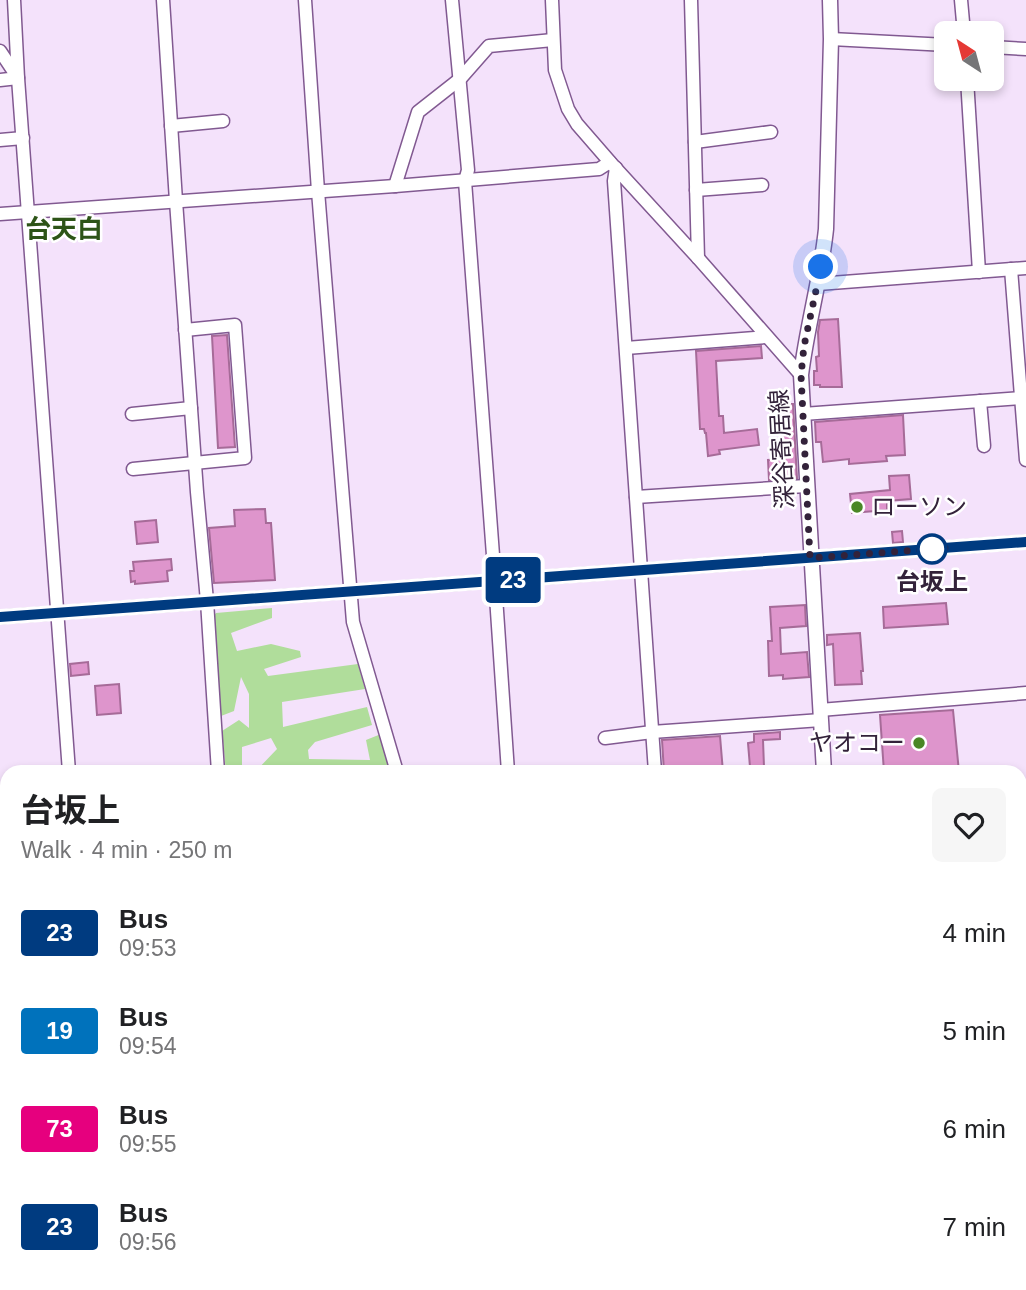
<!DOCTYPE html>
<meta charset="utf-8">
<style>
body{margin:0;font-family:Helvetica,"Noto Sans JP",sans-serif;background:#f6f6f6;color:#202124;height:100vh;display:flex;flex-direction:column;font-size:26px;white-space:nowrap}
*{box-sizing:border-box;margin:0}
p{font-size:23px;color:#757577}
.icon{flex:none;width:38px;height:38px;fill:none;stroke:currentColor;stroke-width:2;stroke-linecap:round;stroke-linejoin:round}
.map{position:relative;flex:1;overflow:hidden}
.side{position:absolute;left:0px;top:765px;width:1027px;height:527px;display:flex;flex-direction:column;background:#fff;border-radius:21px 21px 0 0;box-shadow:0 4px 10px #0003}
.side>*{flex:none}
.badge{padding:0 14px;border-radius:5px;font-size:24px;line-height:46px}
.needle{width:46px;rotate:324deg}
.fabs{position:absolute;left:934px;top:21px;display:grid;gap:14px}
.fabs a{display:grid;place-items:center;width:70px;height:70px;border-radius:10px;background:#fff;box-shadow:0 4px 10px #0003;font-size:35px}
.you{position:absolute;width:35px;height:35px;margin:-18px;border:5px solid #fff;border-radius:50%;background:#1a73e8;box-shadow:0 0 0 10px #1a73e833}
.map>.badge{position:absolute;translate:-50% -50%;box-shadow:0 0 0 4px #fff}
.round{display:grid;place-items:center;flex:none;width:74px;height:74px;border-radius:10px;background:#f6f6f6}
.head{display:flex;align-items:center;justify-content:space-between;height:119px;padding:0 21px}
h1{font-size:33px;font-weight:700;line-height:52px}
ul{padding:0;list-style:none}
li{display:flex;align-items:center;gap:21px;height:98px;padding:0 21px}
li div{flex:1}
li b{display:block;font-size:26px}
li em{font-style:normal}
li .badge{min-width:77px;font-weight:700;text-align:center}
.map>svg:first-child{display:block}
</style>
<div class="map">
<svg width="1026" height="1290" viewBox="0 0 1026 1290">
<rect width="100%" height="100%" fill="#f4e2fb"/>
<polygon fill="#b0dd9b" points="272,608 272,618 231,633 237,651 271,644 300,651 301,657 264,669 268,676 358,664 365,689 282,702 283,727 367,707 372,725 315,742 308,750 309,759 370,760 366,740 381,734 391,772 255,772 277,749 271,738 242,747 242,772 226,772 222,731 239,720 249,728 249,694 241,677 234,711 221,716 212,618 216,613"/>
<g fill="#de95cc" stroke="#a66b98" stroke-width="2">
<polygon points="838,319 842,387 820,387 820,385 814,385 814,371 817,371 816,357 819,356 818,332 820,320"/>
<polygon points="227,335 235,447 218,448 212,336"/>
<polygon points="761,346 762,358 716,361 719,416 723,416 724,433 757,429 759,445 719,450 720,454 708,456 706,433 705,433 704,429 700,429 696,351"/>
<polygon points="783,404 793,404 797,478 769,480 768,460 784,459 781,425 785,425"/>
<polygon points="903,415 905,455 886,456 887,461 849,464 849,459 823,462 821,442 816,442 815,422"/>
<polygon points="909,475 911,499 887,501 887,510 852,513 850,494 890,490 889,476"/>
<polygon points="265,509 266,523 271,523 275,580 214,583 209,528 235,526 234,510"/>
<polygon points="156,520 158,542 137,544 135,522"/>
<polygon points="902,531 903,542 893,543 892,532"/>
<polygon points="171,559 172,570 167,571 168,581 135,584 135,581 131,582 130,571 134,571 133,562"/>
<polygon points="946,603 948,624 884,628 883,607"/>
<polygon points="805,605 806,626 780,628 781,654 807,652 809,677 783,679 783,675 769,676 768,641 772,641 770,607"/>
<polygon points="860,633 863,671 861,671 862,684 835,685 833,644 827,645 827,635"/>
<polygon points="88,662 89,674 71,676 70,664"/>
<polygon points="119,684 121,713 97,715 95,686"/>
<polygon points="953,710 959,772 884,772 880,715"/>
<polygon points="780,732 780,739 763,740 764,767 750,767 748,743 754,742 754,734"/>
<polygon points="720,736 723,772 664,772 662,740"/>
</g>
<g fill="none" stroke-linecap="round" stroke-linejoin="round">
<defs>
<g id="minor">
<polyline points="163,0 176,201 197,492 207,601 218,772"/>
<polyline points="305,0 318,191 353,622 397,772"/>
<polyline points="452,0 468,170 465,181 495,582 508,772"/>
<polyline points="552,0 555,70 568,109 577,124 610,162 698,258 801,375"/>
<polyline points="691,0 698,258"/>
<polyline points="961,0 964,33"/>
<polyline points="831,39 947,45"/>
<polyline points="992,47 1026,49"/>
<polyline points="0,51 18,78 69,772"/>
<polyline points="967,79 979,272"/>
<polyline points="0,80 18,78 14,0"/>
<polyline points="171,126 223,121"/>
<polyline points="0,140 23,138"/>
<polyline points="695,142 771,132"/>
<polyline points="616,168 614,181 655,772"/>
<polyline points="395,186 418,112 460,79 489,46 553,40"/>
<polyline points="696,190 762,185"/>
<polyline points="0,214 395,186 599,169 610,162"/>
<polyline points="1011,269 1026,460"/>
<polyline points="818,284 1026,268"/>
<polyline points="626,348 766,337"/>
<polyline points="980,401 984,446"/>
<polyline points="132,414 191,408"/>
<polyline points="803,414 1021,398"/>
<polyline points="133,469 245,458 235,325 185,330"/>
<polyline points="636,497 806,486"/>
<polyline points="0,617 1026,542"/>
<polyline points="820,710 1026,693"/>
<polyline points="605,738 652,732 821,720"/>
<polyline points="1020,866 1026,866"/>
<polyline points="0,940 7,939"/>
<polyline points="1020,1074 1026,1074"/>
<polyline points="1020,1171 1026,1170"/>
<polyline points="107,1284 107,1290"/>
<polyline points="254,1284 255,1290"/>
<polyline points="398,1284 399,1290"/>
<polyline points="546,1284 547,1290"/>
<polyline points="692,1284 693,1290"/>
<polyline points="0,1285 8,1284"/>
</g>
<g id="major">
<path d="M824,772L801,375C807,326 821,278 826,229L831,39L830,0"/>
<polyline points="863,1284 864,1290"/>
</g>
</defs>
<use href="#minor" stroke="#815991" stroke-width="15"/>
<use href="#major" stroke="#815991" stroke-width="17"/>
<use href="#minor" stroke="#fff" stroke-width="12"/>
<use href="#major" stroke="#fff" stroke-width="14"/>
</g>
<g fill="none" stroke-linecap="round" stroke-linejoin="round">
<defs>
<polyline id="line" points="0,617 1026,542"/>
</defs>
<use href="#line" stroke="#fff" stroke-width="16"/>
<use href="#line" stroke="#003b80" stroke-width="10"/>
<polyline stroke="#33223a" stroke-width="7" stroke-dasharray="0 12.6" points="821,267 804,346 801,375 810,558 945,548 932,549"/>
</g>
<g fill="#4a8726" stroke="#fff" stroke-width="2.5">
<circle cx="857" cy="507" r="7"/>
<circle cx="919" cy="743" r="7"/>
</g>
<circle fill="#fff" stroke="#003b80" stroke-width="3.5" cx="932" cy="549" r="14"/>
<g text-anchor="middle" stroke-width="5" stroke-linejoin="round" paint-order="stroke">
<g font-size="24" fill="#33223a" stroke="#fff">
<text transform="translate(782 449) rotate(-93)" y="8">深谷寄居線</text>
</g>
<g font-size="24" fill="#33223a" stroke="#fff" text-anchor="start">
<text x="871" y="515">ローソン</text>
<text x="905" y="751" text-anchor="end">ヤオコー</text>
</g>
<g font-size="24" font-weight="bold" fill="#33223a" stroke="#fff">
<text x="932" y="590">台坂上</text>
</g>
<g font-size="26" font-weight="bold" fill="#2d5417" stroke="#fff">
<text x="64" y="238">台天白</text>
</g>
</g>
</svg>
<div class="fabs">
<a><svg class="needle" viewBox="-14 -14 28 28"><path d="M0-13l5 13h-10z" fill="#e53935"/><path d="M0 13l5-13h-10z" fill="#757577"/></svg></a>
</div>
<div class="you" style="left:821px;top:267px"></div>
<b class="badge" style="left:513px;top:580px;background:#003b80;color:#fff">23</b>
<section class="side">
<div class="head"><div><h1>台坂上</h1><p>Walk · 4 min · 250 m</p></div><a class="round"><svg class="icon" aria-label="heart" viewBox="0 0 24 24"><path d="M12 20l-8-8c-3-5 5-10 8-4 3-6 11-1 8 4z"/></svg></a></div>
<ul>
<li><span class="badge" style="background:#003b80;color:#fff">23</span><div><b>Bus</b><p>09:53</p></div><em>4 min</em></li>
<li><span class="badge" style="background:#0072bc;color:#fff">19</span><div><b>Bus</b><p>09:54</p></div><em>5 min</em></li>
<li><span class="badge" style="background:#e6007e;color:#fff">73</span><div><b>Bus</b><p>09:55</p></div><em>6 min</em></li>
<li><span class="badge" style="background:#003b80;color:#fff">23</span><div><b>Bus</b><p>09:56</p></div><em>7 min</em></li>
</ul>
</section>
</div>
